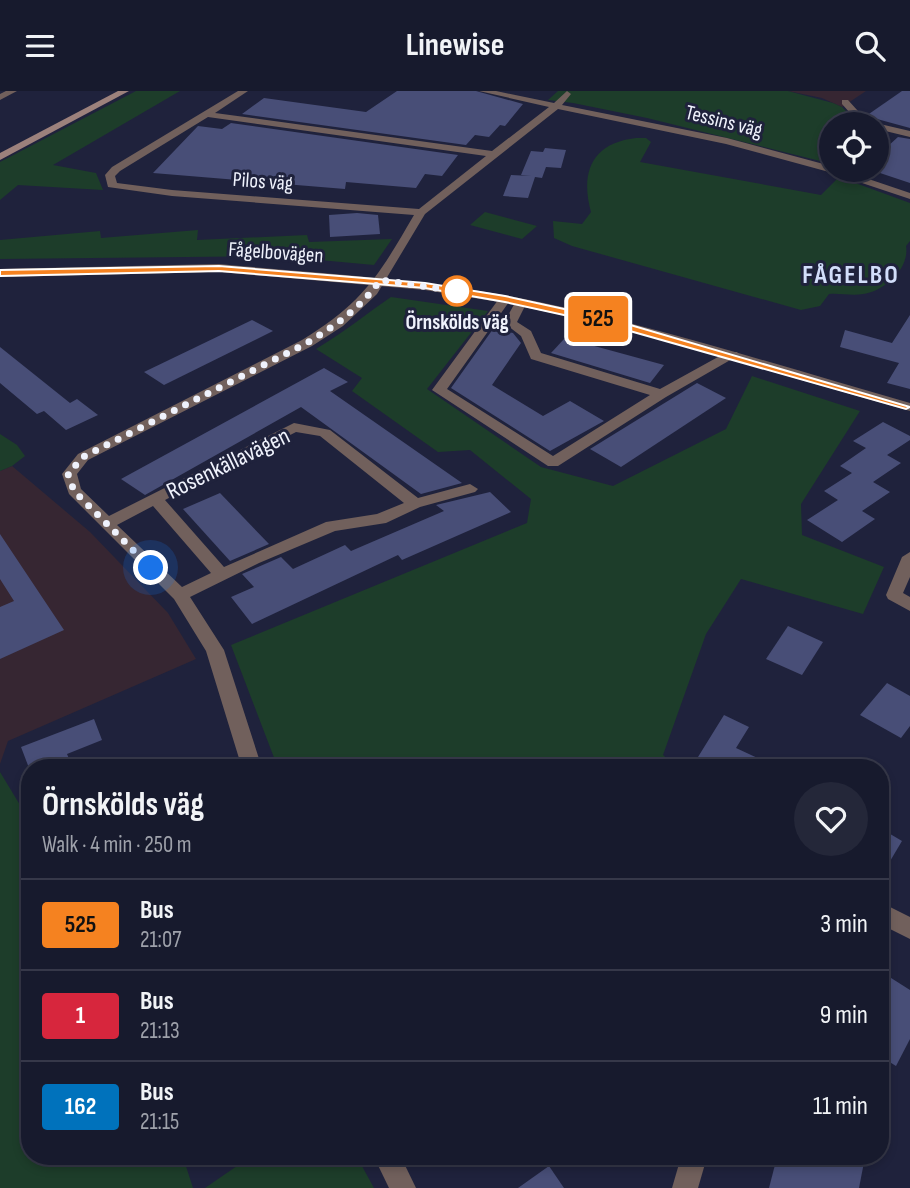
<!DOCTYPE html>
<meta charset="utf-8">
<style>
body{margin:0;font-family:"Sofia Sans Condensed",sans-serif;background:#242739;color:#f1f3f6;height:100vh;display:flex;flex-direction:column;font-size:26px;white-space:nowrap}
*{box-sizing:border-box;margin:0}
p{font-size:23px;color:#9ea1aa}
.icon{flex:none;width:38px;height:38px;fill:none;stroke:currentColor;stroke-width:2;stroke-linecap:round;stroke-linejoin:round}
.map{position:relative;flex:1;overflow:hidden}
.details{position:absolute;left:21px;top:668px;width:868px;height:406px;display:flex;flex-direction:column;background:#171a2d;border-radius:28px;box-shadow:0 4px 10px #0003,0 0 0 2px #363849}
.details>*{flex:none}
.badge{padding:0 14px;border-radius:5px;font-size:24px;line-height:46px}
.controls{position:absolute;left:819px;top:21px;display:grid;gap:14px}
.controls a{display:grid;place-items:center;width:70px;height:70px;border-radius:50%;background:#171a2d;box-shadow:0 4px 10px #0003,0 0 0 2px #363849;font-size:35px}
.you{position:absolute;width:35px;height:35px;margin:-18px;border:5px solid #fff;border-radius:50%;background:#1a73e8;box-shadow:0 0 0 10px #1a73e833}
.map>.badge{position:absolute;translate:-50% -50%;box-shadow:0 0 0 4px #fff}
.round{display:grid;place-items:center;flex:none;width:74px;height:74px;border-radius:37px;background:#242739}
.headline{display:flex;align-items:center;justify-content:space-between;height:119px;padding:0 21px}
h1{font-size:33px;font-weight:700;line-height:52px}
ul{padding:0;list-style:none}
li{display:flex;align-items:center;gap:21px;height:91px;padding:0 21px;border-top:2px solid #363849}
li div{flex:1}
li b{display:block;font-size:26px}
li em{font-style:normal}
li .badge{min-width:77px;font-weight:700;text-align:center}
header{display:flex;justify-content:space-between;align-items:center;height:91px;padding:0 21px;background:#171a2d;font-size:32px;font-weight:700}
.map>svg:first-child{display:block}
</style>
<header><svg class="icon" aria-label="menu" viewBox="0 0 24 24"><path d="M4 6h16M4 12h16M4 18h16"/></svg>Linewise<svg class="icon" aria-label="search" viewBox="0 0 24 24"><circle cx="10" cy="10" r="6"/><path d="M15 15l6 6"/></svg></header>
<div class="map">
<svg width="910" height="1097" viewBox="0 0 910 1097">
<rect width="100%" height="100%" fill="#1f223c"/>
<g fill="#362632">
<polygon points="788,0 866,0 842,16 822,7"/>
<polygon points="12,375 90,441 168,522 196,568 8,650 0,673 0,380"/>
</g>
<g fill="#1d3d2a">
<polygon points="136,0 180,0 53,74 96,82 103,99 18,94 0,109 0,71"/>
<polygon points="558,0 788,0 833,12 842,16 857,31 831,33 831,69 828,72 647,27 573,12 548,9"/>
<path d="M636,47H646L651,51L640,71L821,104L839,86L910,112V150L906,155C910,179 882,201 863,203C852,205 840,202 829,203L820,215L801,219L572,155L554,147L553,130L582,133L591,121C580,81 592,52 636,47Z"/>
<polygon points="485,121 537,135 522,148 470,134"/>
<polygon points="198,139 197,149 307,144 309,151 392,148 374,174 276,165 0,168 0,149 100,140 101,147"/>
<path d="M391,206L488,220L427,298L541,376L613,395L726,338L752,285L860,320L801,413L802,444L884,476L863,523L741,488L706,543L663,664L677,677H278L231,554L527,432L531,408L470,359L438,361L352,300L362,287L316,258C343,242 366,223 391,206Z"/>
<polygon points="0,343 17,354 25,365 12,375 0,380"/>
<polygon points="0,681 20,714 30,714 30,1066 183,1066 193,1097 0,1097"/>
<polygon points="250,1066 357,1066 374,1097 205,1097"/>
</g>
<g fill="#484e77">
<polygon points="397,0 476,0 523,13 505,35 500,34 489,46 475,44 466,54 242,23 264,7 366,21"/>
<polygon points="902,0 910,0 910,37 866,25"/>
<polygon points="231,32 458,64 442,85 425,83 416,97 346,91 345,98 153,82 198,35 222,38"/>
<polygon points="898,46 910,48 910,92 871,79 877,79 877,65"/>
<polygon points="545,57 566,59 561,77 546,76 542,87 535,86 528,107 503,105 511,84 531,85 521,84 531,60 543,61"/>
<polygon points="357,122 378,124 380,143 330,146 329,124"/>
<polygon points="910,224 910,298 887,292 899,272 840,256 845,239 892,252"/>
<polygon points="252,229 273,240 164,294 144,281"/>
<polygon points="493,238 513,242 521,252 492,294 543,325 570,310 604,330 550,360 451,297"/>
<polygon points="565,247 664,274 650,292 551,262"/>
<polygon points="0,256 70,312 77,308 98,324 66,339 44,320 37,323 0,292"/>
<polygon points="324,277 348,291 330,300 462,392 421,403 301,316 145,404 121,388"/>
<polygon points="697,292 726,307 621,376 590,358"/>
<polygon points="883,331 910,345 910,349 887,364 901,372 873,391 890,401 862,420 875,428 842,451 807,429 838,409 824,400 852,382 840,375 866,357 853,350"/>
<polygon points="490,401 511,421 402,469 398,464 252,533 231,506 254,496 242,483 281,466 293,478 345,454 351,460 444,420 436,414"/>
<polygon points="220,402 269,453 230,470 183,418"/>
<polygon points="0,443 64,539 0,568 0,516 14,510 0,488"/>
<polygon points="788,535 823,551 802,584 766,568"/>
<polygon points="887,592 910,605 910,635 901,647 860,624"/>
<polygon points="724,624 749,636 736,657 779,677 721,677 698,666"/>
<polygon points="94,628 102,649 67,663 73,677 29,677 21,656"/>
<polygon points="880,737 902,750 880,787"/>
<polygon points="880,880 910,899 910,948 896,975 880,965"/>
<polygon points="777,1066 865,1066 859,1097 769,1097"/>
<polygon points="549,1075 564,1097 518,1097"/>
</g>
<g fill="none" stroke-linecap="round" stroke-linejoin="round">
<g fill="#71605c" fill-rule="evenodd">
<polygon points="6,0 17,0 0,9 0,3"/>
<path d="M238,0H248L215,22L492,60L549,16L479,0H496L554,12L567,0L571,3L562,14L727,47L831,75V79H842L910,102V108L829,81L726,53L558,18L425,123L377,203L343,235L312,255L88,369L77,383L81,398L109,425L294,332L330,339L418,407L470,393L478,398L475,401L420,416L386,432L335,440L259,472L190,506L224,559L262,677H242L206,560L174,508L69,403L62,383L78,363L302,249C364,211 379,184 414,124L172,105L108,96L105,84L112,76ZM208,26L486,65L419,118L172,99L117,92L115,85L120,80ZM296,341L320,345L404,412L377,423L326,431L224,476L165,409ZM153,415L211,482L182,496L117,434Z"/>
<polygon points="842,9 848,9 867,30 910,40 910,46 877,38 877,33 860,33 842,13"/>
<polygon points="505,204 511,208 447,298 553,365 650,304 531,268 521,245 504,232 517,208 527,211 517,231 531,240 541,262 660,298 727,261 737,261 739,264 666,306 558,375 548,375 432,299 501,205"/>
<polygon points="910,461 910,486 903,502 910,506 910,520 888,508 886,504 902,466"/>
<polygon points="880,811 910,826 910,848 880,833"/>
<polygon points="374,1066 401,1066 416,1097 389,1097"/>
<polygon points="681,1066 707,1066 698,1097 672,1097"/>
</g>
<path fill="#71605c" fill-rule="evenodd" d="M219,173C314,182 410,187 504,204C642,230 776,274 910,312V320L605,233L505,212L425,199L219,181L0,186V178Z"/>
<polygon fill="#9c817c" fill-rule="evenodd" points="118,0 129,0 0,69 0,62"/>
</g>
<polygon fill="#f58220" stroke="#fff" stroke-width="2" points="219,175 425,192 505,205 610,228 910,316 906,318 605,233 505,211 425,197 219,180 0,185 0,179"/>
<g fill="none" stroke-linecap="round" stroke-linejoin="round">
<path stroke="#eff2fc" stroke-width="7" stroke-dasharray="0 12.6" d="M151,477L74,400L68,383L83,366L307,252C335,235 362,216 380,189L457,200"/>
</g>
<circle fill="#fff" stroke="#f58220" stroke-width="3.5" cx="457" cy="200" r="14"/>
<g text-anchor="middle" stroke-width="6" stroke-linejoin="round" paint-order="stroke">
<g font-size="21" fill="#eff2fc" stroke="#1f223c">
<text transform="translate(724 30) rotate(14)" y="7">Tessins väg</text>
<text transform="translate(263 90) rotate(4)" y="7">Pilos väg</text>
<text transform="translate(276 161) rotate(4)" y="7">Fågelbovägen</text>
</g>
<g font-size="21" font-weight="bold" fill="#eff2fc" stroke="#1f223c">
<text x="457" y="238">Örnskölds väg</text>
</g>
<g font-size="24" fill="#eff2fc" stroke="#1f223c">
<text transform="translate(228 372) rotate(-26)" y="8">Rosenkällavägen</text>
</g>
<g font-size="26" font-weight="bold" letter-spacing="2" fill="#d2defa" stroke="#1f223c">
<text x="851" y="192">FÅGELBO</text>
</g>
</g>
</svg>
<div class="controls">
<a><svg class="icon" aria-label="locate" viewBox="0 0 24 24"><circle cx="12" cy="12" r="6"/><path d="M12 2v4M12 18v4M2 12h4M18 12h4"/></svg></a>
</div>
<div class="you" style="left:151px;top:477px"></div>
<b class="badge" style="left:598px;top:228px;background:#f58220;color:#111">525</b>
<section class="details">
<div class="headline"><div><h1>Örnskölds väg</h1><p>Walk · 4 min · 250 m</p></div><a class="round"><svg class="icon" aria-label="heart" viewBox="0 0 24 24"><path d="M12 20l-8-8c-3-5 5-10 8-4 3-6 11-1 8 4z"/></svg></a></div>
<ul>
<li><span class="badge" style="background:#f58220;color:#111">525</span><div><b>Bus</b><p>21:07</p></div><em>3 min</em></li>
<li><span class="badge" style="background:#d7263d;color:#fff">1</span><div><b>Bus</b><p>21:13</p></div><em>9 min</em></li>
<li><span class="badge" style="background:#0072bc;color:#fff">162</span><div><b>Bus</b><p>21:15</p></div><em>11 min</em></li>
</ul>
</section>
</div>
